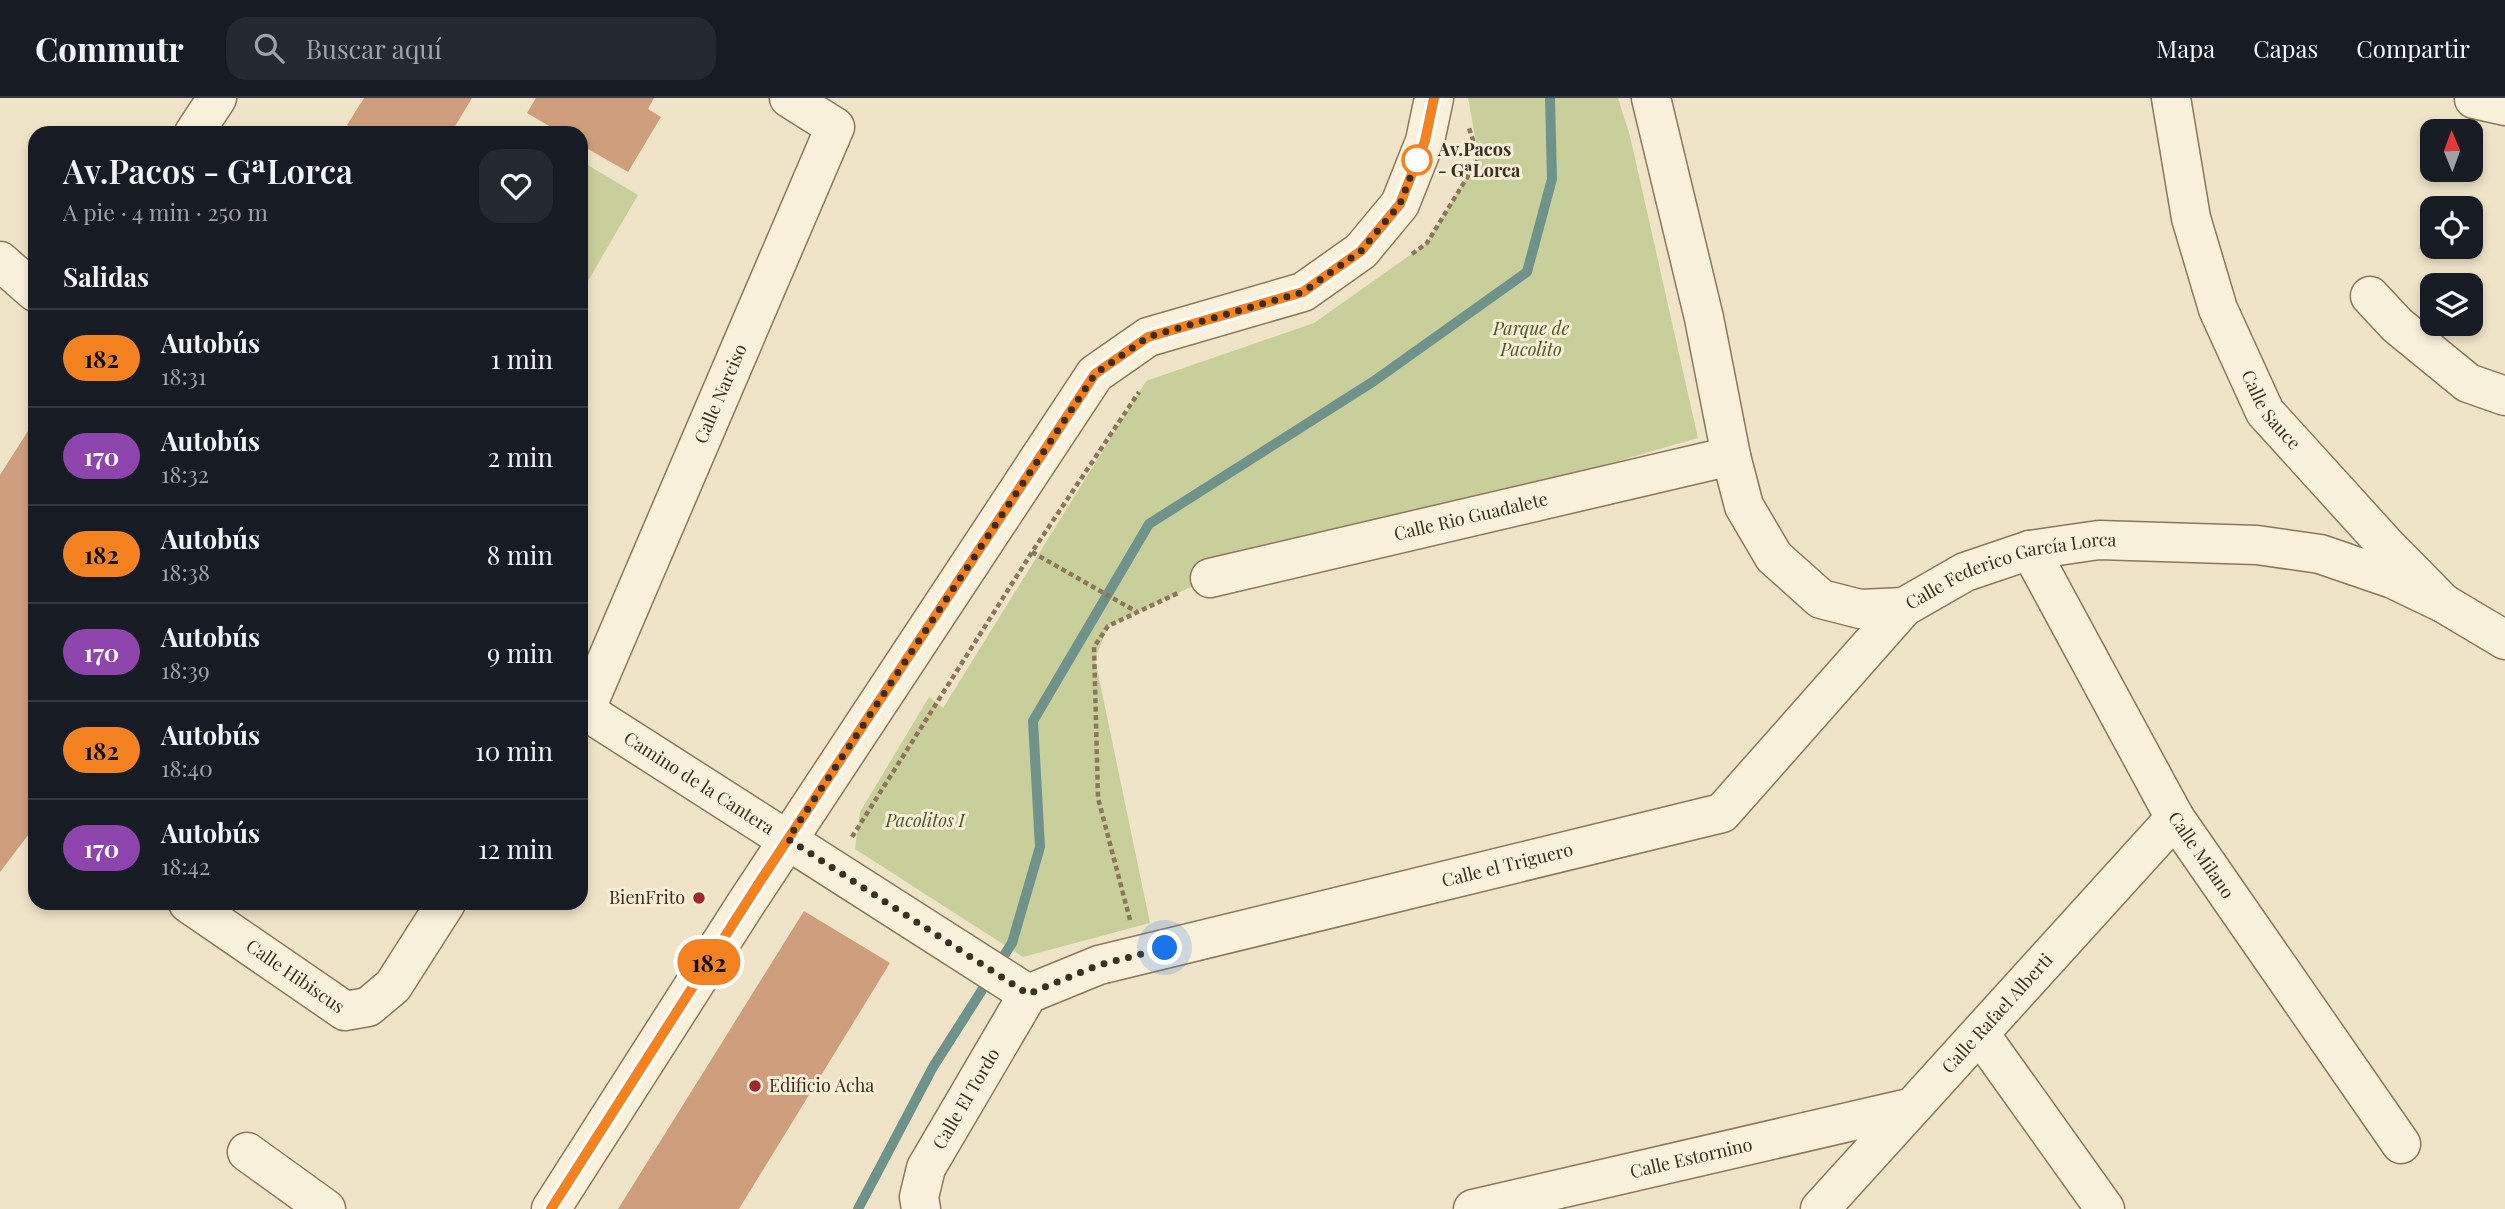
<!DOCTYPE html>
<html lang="es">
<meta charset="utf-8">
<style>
body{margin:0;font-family:"Playfair Display",serif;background:#242831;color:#f1f3f6;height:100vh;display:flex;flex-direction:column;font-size:26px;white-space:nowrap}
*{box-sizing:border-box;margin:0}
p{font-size:23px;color:#9ea1a6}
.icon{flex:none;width:38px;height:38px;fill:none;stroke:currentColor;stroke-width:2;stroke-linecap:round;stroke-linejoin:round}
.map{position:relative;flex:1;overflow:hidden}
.details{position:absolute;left:28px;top:28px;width:560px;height:784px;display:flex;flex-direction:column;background:#171b24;border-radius:21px;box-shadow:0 4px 10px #0003}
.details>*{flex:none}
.badge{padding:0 14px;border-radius:23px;font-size:24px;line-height:46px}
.needle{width:46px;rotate:359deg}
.fabs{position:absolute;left:2420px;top:21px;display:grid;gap:14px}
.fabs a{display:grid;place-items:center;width:63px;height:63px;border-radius:14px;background:#171b24;box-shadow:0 4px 10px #0003;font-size:35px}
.you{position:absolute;width:35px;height:35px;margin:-18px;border:5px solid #fff;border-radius:50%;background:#1a73e8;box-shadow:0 0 0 10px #1a73e833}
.map>.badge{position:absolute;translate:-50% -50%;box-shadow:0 0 0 4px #fff}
h2{padding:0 35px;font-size:26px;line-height:63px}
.round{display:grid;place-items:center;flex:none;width:74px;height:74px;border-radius:21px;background:#242831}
.summary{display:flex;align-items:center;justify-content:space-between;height:119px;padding:0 35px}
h1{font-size:33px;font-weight:600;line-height:52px}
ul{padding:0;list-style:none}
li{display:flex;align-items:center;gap:21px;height:98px;padding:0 35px;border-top:2px solid #363941}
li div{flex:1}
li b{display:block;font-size:26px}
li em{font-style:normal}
li .badge{min-width:77px;font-weight:700;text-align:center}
header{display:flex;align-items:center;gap:42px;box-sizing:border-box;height:98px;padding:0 35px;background:#171b24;border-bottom:2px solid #363941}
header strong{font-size:33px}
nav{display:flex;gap:38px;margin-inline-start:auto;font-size:24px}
.search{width:490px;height:63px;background:#242831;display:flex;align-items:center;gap:18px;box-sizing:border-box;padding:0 24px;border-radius:21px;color:#9ea1a6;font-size:26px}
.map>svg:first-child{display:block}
</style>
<header>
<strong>Commutr</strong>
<div class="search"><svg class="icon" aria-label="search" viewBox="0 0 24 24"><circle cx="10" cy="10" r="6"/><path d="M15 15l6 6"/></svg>Buscar aquí</div>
<nav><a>Mapa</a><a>Capas</a><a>Compartir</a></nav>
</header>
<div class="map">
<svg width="2505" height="1111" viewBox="0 0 2505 1111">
<rect width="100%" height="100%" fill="#f0e4c8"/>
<g fill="#c9cf9b">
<polygon points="1468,0 1618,0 1630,38 1698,340 1210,480 1108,528 1095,561 1150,825 1023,859 855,751 860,714 929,599 943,610 1146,283 1314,225 1427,145 1479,60"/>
<polygon points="581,63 638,97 581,195"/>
</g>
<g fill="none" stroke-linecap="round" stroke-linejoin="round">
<polyline stroke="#6f938a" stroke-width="10" points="858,1111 933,969 1012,845 1040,749 1033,623 1149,426 1374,283 1527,174 1552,81 1550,0"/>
</g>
<g fill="#cf9f7d">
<polygon points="364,0 472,0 451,35 358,35 347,27"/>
<polygon points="536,0 654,0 648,11 661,19 628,74 581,47 581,35 561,35 527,15"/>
<polygon points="35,322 35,728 0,774 0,377"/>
<polygon points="804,813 890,865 739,1111 618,1111"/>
</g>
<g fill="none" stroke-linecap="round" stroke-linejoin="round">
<defs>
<g id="minor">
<path id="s1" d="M1651,0L1704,220L1731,358L1744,408L1774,459L1821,501L1860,511L1904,509L1965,474L2030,452L2099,442L2257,447L2320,456L2393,481L2443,505"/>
<path id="s2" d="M2171,0L2191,120L2218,211L2265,314L2384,445L2443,505L2505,542"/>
<polyline points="2474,1 2505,8"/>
<polyline points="194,35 217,0"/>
<polyline points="0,163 35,194"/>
<polyline points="2370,198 2397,227 2468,285 2505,298"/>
<path id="s3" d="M2030,452L2175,720L2401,1046"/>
<path id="s4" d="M1210,480L1731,358"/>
<path id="s5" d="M581,610L1028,896"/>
<path id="s6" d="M585,613L835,29L789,0"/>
<path id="s7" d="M188,805L345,913L368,909L393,888L446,805"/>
<path id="s8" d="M1028,896L1099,867L1722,715L1904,509"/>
<polyline points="1980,936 2105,1111"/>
<polyline points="247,1054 326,1111"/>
<polyline points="551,1111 745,807 1095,276 1148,239 1303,194 1361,153 1400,106 1425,43 1434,0"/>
<path id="s9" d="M921,1111L919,1099L926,1070L1028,896"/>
<path id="s10" d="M1473,1111L1909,1010"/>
<path id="s11" d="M1820,1111L2175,720"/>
</g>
</defs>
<use href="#minor" stroke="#8d765c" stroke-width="41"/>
<g stroke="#8d765c" stroke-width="4.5" stroke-dasharray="5 3.5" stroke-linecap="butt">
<polyline points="1412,156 1427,145 1479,60 1468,27"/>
<polyline points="1032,454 1137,514"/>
<polyline points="852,739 1032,454 1139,294"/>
<polyline points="1130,822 1098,700 1094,549 1108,528 1178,495"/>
</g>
<use href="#minor" stroke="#faf1dc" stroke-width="38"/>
</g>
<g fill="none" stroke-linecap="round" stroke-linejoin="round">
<defs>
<polyline id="line" points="551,1111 759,785 1095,276 1148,239 1303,194 1361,153 1400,106 1425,43 1434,0"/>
</defs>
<use href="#line" stroke="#fff" stroke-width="16"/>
<use href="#line" stroke="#f58220" stroke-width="10"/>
<polyline stroke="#3d2e20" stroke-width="7" stroke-dasharray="0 12.6" points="1165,850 1099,867 1028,896 788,741 1095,276 1148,239 1303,194 1361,153 1400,106 1417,62"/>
</g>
<circle fill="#fff" stroke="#f58220" stroke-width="3.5" cx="1417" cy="62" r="14"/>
<g fill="#9e2a2b" stroke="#f7eed8" stroke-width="2.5">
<circle cx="699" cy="800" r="7"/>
<circle cx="755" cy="988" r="7"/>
</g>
<g text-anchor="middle" stroke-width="6" stroke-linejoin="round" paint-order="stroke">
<g font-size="18" font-weight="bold" fill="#3d2e20" stroke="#f7eed8" text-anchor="start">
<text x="1438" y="58">Av.Pacos<tspan x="1438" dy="21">- GªLorca</tspan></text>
</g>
<g font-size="18" font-style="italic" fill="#4d5a26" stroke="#f7eed8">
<text x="1531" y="237">Parque de<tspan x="1531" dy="21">Pacolito</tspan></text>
<text x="925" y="729">Pacolitos I</text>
</g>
<g font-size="18" fill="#3d2e20" stroke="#f7eed8">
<text dy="6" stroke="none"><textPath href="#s6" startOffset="345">Calle Narciso</textPath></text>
<text dy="6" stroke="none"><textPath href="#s2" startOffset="331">Calle Sauce</textPath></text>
<text dy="6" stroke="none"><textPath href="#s4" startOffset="268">Calle Rio Guadalete</textPath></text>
<text dy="6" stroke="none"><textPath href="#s1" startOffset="740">Calle Federico García Lorca</textPath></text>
<text dy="6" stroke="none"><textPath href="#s5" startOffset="140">Camino de la Cantera</textPath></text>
<text dy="6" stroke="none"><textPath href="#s3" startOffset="350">Calle Milano</textPath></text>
<text dy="6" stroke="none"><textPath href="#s8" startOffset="497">Calle el Triguero</textPath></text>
<text dy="6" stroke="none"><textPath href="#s7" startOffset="130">Calle Hibiscus</textPath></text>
<text dy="6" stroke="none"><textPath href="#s11" startOffset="264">Calle Rafael Alberti</textPath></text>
<text dy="6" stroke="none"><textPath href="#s9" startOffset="122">Calle El Tordo</textPath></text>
<text dy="6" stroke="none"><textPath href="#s10" startOffset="224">Calle Estornino</textPath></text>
</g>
<g font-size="18" fill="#3d2e20" stroke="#f7eed8" text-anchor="end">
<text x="685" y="806">BienFrito</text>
<text x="769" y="994" text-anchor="start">Edificio Acha</text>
</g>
</g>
</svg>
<div class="fabs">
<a><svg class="needle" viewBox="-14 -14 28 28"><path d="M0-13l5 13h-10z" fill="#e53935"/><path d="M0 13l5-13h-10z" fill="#9ea1a6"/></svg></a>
<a><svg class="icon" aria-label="locate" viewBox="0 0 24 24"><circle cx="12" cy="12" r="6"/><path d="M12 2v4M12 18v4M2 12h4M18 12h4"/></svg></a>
<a><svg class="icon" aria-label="layers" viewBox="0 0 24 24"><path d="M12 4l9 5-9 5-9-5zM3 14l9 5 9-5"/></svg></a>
</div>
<div class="you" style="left:1165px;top:850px"></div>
<b class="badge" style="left:709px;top:864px;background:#f58220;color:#111">182</b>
<section class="details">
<div class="summary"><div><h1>Av.Pacos - GªLorca</h1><p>A pie · 4 min · 250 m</p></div><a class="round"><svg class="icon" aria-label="heart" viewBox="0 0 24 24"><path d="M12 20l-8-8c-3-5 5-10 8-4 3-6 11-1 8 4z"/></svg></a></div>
<h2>Salidas</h2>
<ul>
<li><span class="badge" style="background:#f58220;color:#111">182</span><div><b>Autobús</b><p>18:31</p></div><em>1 min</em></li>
<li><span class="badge" style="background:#8e44ad;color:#fff">170</span><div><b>Autobús</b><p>18:32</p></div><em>2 min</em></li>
<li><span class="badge" style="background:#f58220;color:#111">182</span><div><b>Autobús</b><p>18:38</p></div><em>8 min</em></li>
<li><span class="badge" style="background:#8e44ad;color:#fff">170</span><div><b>Autobús</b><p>18:39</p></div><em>9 min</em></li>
<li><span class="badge" style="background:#f58220;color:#111">182</span><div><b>Autobús</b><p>18:40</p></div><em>10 min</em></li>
<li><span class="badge" style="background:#8e44ad;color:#fff">170</span><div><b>Autobús</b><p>18:42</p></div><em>12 min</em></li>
</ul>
</section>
</div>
